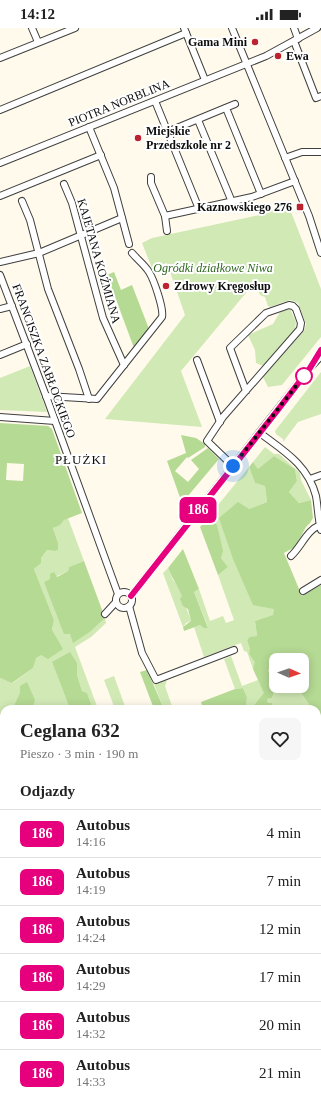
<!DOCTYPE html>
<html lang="pl">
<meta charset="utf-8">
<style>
body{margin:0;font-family:"Times New Roman",serif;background:#f6f6f6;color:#222;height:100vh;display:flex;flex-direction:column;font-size:15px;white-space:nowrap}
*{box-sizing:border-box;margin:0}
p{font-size:13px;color:#767676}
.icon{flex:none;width:22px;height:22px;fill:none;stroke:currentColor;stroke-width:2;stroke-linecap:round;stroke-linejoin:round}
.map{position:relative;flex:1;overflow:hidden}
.panel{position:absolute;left:0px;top:677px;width:321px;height:400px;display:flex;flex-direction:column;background:#fff;border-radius:12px 12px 0 0;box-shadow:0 2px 10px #0003}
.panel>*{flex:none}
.badge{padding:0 8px;border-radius:6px;font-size:14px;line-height:26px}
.needle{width:26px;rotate:92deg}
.fabs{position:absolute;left:269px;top:625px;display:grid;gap:8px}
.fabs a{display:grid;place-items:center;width:40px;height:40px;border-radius:8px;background:#fff;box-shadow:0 2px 10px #0003;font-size:20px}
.you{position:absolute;width:20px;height:20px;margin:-10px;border:3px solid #fff;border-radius:50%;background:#1a73e8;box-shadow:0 0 0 6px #1a73e833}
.map>.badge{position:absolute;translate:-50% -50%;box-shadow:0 0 0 2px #fff}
h2{padding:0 20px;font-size:15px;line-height:36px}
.round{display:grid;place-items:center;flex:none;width:42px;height:42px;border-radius:8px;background:#f6f6f6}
.summary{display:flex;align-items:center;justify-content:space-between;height:68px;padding:0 20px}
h1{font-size:19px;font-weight:800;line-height:30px}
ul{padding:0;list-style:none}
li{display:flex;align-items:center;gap:12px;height:48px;padding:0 20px;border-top:1px solid #e0e0e0}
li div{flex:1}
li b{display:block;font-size:15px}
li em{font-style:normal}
li .badge{min-width:44px;font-weight:700;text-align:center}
.status{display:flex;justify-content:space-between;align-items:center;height:28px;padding:0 20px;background:#fff;direction:ltr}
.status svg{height:11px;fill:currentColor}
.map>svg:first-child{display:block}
</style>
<div class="status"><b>14:12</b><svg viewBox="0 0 49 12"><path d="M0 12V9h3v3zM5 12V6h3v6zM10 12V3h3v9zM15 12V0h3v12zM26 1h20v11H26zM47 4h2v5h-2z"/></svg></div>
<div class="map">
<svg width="321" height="1077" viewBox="0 0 321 1077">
<rect width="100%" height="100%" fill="#fffaeb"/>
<g fill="#d1e9b5">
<polygon points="288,176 321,261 321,309 282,357 268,359 263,349 304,303 306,296 298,275 290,272 270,279 268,278 265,269 260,267 255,254 181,343 202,399 105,391 185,287 167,235 152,240 142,215 152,210 260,187"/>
<polygon points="290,281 296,294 295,301 263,338 256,335 255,322 248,307 273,296 280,284"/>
<polygon points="30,338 47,384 0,382 0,350"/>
<polygon points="321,344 321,386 298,394 283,414 283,411 276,406 275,403"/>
<polygon points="265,419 274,426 279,426 300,445 301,452 311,472 299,475 289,464 297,453 295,441 274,428 258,442 253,434"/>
<polygon points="249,439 255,455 265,458 267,474 249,481 274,580 274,587 255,593 257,608 247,612 250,621 256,634 253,641 247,624 244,623 241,615 204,629 194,599 200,597 208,599 194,564 199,561 210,593 223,588 226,595 234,592 218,547 228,539 221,530 217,497 209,488"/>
<path d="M68,490L84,533L69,539L68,543L44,554L91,603L105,590L106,595L91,609L75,619L98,681H93L87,665L82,663L77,647V635L52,634L70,681H4V699L0,688V650L13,655L33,640L35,630L41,627L52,602L54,592L34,541L40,535L41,530L47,522L55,523L58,515L53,500C59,497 62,492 68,490Z"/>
<polygon points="168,540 173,552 179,559 191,593 186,595 183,599 163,545"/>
<polygon points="231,628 242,658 258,652 265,665 251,681 246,681 247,669 243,660 235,661 224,631"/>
<path d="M276,636V658H297C301,667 308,672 311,681H274L272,675H268L267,671L272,670L275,661L268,642L272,637Z"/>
<polygon points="114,648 126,681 115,681 104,652"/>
<polygon points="167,652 165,658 173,681 164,681 154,656"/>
<polygon points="317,697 321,708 321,754 319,747 317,747"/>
<polygon points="0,713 4,724 4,800 0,789"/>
<polygon points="321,757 321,803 318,800 317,802 317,760"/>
<path d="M317,811C321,822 321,835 317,844Z"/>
</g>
<g fill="#b5da94" fill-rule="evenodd">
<polygon points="114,244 121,262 132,257 149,301 134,320 107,247"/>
<path d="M0,395L48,398L52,401L82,485L64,492L60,497L53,500L58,515V522L55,523L47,522L41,530V535L34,541L54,592L52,602L63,621L48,631L41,627L36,630L33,640L12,655L0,650ZM7,435L24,436L23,453L6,452Z"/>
<polygon points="181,407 196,410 205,416 205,419 188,430 187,429 175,443 188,454 199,441 191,432 208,420 219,431 182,475 167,433 186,425"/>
<path d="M274,428L295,441L297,453L289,464L299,475L311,472L313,490L310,495L306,499L295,519L284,525L302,568L321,557V708L317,697V681H311C308,672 301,667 297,658H302V632H276V636L272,637L268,642L275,661L272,670L267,671L268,675H272L274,681H251L264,665L253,641L255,634L249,626L250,621L247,612L250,609L257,608L255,593L273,587L274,581L253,577L233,531L219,490L238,474L249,481L267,474L265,458L255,455L249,439L253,434L258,441Z"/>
<polygon points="209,488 217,497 223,523 221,530 228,539 218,547 200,499"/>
<path d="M183,521L199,561L194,564L208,600H204L200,597L184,603L183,599L191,593L188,581L183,578L180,571L182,568C178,558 172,550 168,540Z"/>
<polygon points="84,533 105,590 91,603 73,615 70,606 64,606 44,554 50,551 50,546 54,544 57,549 68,543 69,539"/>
<polygon points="70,624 77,635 77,647 82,663 87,665 93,681 70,681 52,634"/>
<polygon points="147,642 164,681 154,681 140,644"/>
<polygon points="27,654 35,672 32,681 15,681 14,678 20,665 20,658"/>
<polygon points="243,660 247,669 246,681 203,681 201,674 235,661"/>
<polygon points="0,789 4,800 4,832 0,833"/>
<polygon points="321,839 321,1056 317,1059 317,844"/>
<polygon points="0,846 2,846 4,850 4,1073 315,1073 316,1077 0,1077"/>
</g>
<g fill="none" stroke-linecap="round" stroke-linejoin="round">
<defs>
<g id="minor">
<polyline points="32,0 38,14"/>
<polyline points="184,0 205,52"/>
<polyline points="232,0 309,188 321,225"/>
<polyline points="294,0 298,11"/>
<polyline points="294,13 316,70 321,68"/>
<polyline points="0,30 75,0"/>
<polyline points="155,73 199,181"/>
<polyline points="226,80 261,166"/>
<polyline points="0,82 186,5"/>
<polyline points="198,92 232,174"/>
<polyline points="89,99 114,160 129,216"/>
<polyline points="167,104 235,76"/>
<polyline points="285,130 302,124 321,124"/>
<polyline points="0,135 266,28 317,0"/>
<polyline points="151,149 151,155 165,188 167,203"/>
<polyline points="64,156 72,175 103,290 124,337"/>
<polyline points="0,168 101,127"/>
<polyline points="22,173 30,192 48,261 79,341 89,371"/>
<polyline points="165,188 252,169 295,153"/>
<polyline points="0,234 39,225 122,190"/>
<polyline points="0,247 46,368 118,566"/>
<polyline points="0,281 12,278"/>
<polyline points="0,327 27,316"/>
<polyline points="197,332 220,394"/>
<path d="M46,368L97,371L162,289C164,281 154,252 149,244C145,237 137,231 132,225"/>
<polyline points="0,389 55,393"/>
<path d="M260,405C284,423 308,437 316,468C318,479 318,491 321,502"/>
<polyline points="233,438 207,413 223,389 300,301 301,295 296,281 293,278 289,277 266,285 230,320 246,363"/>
<polyline points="310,451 321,447"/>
<path d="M291,528C302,518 306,503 320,497"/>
<polyline points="303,563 321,552"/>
<circle cx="124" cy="572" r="8"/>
<polyline points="131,568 310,340 321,328"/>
<polyline points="129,578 142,625 156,652 234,622"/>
<polyline points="105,586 116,574"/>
</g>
</defs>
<use href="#minor" stroke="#3f3f3f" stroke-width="8"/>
<use href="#minor" stroke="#fff" stroke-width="6"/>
</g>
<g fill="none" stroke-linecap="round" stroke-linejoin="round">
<defs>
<polyline id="line" points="131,568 277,383 310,340 321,322"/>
</defs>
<use href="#line" stroke="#fff" stroke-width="9"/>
<use href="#line" stroke="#e6007e" stroke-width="6"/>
<polyline stroke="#0c0c0c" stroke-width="4" stroke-dasharray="0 7.2" points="233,438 304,348"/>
</g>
<g fill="#bd232f" stroke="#fff" stroke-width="1.5">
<circle cx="255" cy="14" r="4"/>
<circle cx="278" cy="28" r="4"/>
<circle cx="138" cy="110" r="4"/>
<rect x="296" y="175" width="8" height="8" rx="2"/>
<circle cx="166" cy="258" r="4"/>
</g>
<circle fill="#fff" stroke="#e6007e" stroke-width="2" cx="304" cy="348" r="8"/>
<g text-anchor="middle" stroke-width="4" stroke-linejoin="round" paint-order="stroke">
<g font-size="12" font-weight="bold" fill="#0c0c0c" stroke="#fff" text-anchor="start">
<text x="247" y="18" text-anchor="end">Gama Mini</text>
<text x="286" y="32">Ewa</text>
<text x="146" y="107">Miejskie<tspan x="146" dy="14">Przedszkole nr 2</tspan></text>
<text x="292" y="183" text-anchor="end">Kaznowskiego 276</text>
<text x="174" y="262">Zdrowy Kręgosłup</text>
</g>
<g font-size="12" fill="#0c0c0c" stroke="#fff">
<text transform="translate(119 75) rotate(-22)" y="4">PIOTRA NORBLINA</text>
<text transform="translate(99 233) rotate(74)" y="4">KAJETANA KOŹMIANA</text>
<text transform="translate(44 333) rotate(70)" y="4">FRANCISZKA ZABŁOCKIEGO</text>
</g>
<g font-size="12" font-style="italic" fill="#2d641c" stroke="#fff">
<text x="213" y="244">Ogródki działkowe Niwa</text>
</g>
<g font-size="13" letter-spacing="1" fill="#0c0c0c" stroke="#fff">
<text x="81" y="436">PŁUŻKI</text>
</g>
</g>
</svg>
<div class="fabs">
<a><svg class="needle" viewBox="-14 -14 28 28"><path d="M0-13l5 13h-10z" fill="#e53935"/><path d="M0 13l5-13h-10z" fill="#767676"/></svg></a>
</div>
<div class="you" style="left:233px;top:438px"></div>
<b class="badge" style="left:198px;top:482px;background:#e6007e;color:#fff">186</b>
<section class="panel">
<div class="summary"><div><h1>Ceglana 632</h1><p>Pieszo · 3 min · 190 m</p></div><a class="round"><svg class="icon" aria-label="heart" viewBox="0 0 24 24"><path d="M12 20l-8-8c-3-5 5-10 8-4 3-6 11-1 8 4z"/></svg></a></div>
<h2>Odjazdy</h2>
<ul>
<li><span class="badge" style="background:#e6007e;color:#fff">186</span><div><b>Autobus</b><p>14:16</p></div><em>4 min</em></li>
<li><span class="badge" style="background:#e6007e;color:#fff">186</span><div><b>Autobus</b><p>14:19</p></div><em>7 min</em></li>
<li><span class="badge" style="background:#e6007e;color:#fff">186</span><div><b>Autobus</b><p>14:24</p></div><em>12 min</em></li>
<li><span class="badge" style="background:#e6007e;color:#fff">186</span><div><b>Autobus</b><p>14:29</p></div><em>17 min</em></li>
<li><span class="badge" style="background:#e6007e;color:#fff">186</span><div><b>Autobus</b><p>14:32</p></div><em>20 min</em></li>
<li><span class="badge" style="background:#e6007e;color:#fff">186</span><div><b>Autobus</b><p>14:33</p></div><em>21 min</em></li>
</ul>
</section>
</div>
